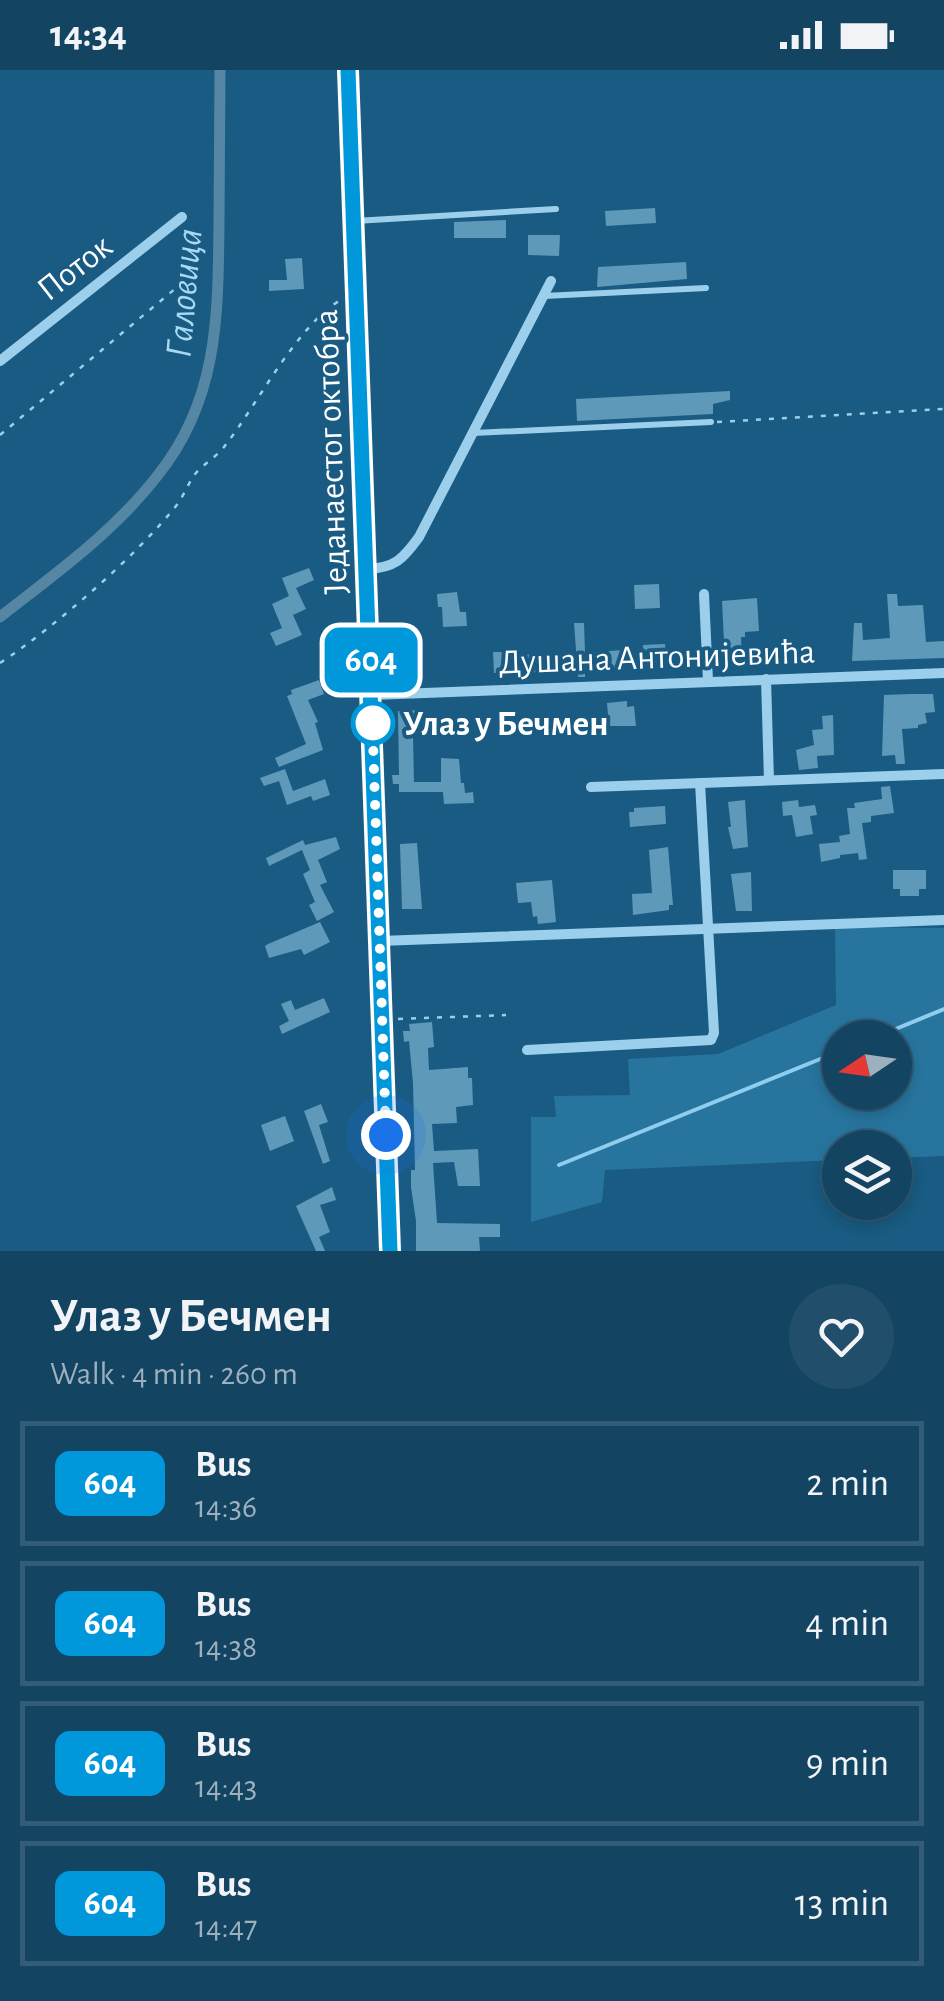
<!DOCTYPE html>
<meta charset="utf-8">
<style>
body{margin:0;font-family:"Alegreya Sans",sans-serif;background:#204e6b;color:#f1f3f6;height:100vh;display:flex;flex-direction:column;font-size:38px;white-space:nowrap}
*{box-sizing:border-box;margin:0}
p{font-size:32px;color:#9db0be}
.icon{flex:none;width:55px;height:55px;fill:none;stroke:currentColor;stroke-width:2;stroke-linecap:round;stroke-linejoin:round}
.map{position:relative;height:1181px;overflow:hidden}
.drawer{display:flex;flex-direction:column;background:#134462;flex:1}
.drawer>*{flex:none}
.badge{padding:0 20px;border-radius:15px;font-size:35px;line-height:65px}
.needle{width:65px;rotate:257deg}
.buttons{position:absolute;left:822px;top:950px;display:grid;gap:20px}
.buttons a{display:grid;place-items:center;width:90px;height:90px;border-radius:50%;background:#134462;box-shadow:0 5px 15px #0003,0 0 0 2px #325c77;font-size:50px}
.you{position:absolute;width:50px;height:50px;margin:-25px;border:8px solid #fff;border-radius:50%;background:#1a73e8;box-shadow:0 0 0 15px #1a73e833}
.map>.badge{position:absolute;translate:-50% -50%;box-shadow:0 0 0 5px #fff}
.round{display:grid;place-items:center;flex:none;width:105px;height:105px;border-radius:52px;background:#204e6b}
.overview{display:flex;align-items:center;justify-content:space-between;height:170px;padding:0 50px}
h1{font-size:48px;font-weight:700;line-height:75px}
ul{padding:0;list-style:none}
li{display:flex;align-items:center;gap:30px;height:125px;margin:0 20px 15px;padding:0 30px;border:5px solid #325c77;border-radius:0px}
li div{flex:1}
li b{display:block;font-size:38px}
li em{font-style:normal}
li .badge{min-width:110px;font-weight:700;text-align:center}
.status{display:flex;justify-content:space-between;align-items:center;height:70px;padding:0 50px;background:#134462;direction:ltr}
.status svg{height:28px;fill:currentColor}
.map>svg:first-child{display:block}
</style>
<div class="status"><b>14:34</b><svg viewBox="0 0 49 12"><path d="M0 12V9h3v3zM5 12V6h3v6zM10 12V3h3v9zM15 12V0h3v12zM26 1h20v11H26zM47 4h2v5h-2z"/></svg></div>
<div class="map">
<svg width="944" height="1181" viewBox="0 0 944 1181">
<rect width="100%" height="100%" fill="#195b82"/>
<path fill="#27759f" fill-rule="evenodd" d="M835,857L944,858V1086L895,1088V1078H840V1090L605,1100L602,1132L531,1152V1047H556L554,1026L630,1025L628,989L718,984L836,935ZM840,968H895V1022H840Z"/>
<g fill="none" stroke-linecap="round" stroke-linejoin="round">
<g stroke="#8fcdee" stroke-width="4">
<polyline points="874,968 944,939"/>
<polyline points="559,1095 840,981"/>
</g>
<path stroke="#5586a3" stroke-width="11" d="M0,547C56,503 114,462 158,405C219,329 218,244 219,152C219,101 220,51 220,0"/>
</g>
<g fill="#5f99b9">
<polygon points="655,138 656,153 606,156 605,141"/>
<polygon points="506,150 506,168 454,168 454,152"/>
<polygon points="528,165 560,165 559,186 528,185"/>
<polygon points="302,188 304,219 269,221 269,210 287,210 285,189"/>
<polygon points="686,192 687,209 597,217 598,197"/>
<polygon points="730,321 730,330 713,334 713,344 577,351 576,329"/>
<polygon points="309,498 314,510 296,518 306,539 293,545 302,565 276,576 270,563 282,558 272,534 289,526 282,508"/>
<polygon points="659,514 660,538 635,539 634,515"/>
<polygon points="457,522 460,542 466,542 467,556 443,557 442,537 438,537 437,524"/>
<polygon points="887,524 897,524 898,536 923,535 926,572 944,571 944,588 852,591 854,553 862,553 863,570 890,568"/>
<polygon points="757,528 759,561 745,562 745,567 741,567 742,592 725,593 722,531"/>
<polygon points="574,553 584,553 585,583 623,580 624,599 585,600 585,607 578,607"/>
<polygon points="665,574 667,597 644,599 643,575"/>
<polygon points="493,582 509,582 509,585 553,584 554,602 494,603"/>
<polygon points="319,610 324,624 308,630 318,652 315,653 323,680 279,697 275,688 306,674 287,626 292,624 291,620"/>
<polygon points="910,624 933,624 935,642 925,643 927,653 918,655 918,658 902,659 905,694 896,694 895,685 882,686 884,625"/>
<polygon points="627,631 627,637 634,636 636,656 609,656 607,633"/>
<polygon points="422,640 423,663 413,664 414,712 441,712 441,688 459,689 461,713 464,713 465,723 473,722 474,733 444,734 443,722 399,722 399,714 393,714 392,705 399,705 398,641"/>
<polygon points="833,645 834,685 817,686 818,698 799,700 796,680 814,675 812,660 823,659 822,646"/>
<polygon points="285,699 293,721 325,709 330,725 313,731 311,726 287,735 279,711 264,716 260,708"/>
<polygon points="890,716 894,743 871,746 871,752 862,753 867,789 859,790 858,783 840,785 840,788 821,792 819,774 840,772 839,766 850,764 847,738 855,738 854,733 882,729 881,717"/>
<polygon points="745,730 748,777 733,779 728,757 731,757 728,732"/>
<polygon points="798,730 799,737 815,735 817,745 810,746 813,764 796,767 792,745 783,746 782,732"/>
<polygon points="665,736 666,754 630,757 629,742 634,742 634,738"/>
<polygon points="336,767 340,779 318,790 327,812 320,815 334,842 317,851 309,835 315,832 303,804 310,800 302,780 269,796 266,788 303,770 305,775"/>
<polygon points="417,773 422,839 402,839 400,774"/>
<polygon points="668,777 673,835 669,835 669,840 633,845 632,824 652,823 649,780"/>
<polygon points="893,800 926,800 926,819 919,819 919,826 900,826 900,819 893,819"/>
<polygon points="751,802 752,841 736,841 731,804"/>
<polygon points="552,810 556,852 538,854 537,846 533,847 531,832 518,833 516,813"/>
<polygon points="320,852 330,872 304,885 301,879 269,888 265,876 268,874"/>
<polygon points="324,928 330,942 282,964 279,956 289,951 281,934 291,930 295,940"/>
<polygon points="432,952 434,977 428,978 429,1000 468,997 468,1008 472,1008 473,1035 456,1037 457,1053 432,1054 434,1081 478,1079 480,1116 458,1116 454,1092 433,1093 437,1153 500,1154 500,1167 479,1167 480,1181 416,1181 416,1151 411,1117 411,1100 415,1100 413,1013 409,971 404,972 403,961 410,961 409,954"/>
<polygon points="321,1034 328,1052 319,1055 330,1091 323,1094 304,1041"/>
<polygon points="285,1046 294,1071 270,1081 261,1055"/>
<polygon points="332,1117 336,1130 320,1135 330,1162 319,1167 325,1181 316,1181 296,1136"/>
</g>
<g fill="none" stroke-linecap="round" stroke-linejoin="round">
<g stroke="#9ccfeb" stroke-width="2.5" stroke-dasharray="5 8" stroke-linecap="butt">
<polyline points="717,352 943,339"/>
<polyline points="0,365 188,208"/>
<path d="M0,593C55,557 136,486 176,436C184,426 188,413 196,403C204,394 216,387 224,377C258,334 296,256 342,229"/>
<polyline points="398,949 506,945"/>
</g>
<g stroke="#9ccfeb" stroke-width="6">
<polyline points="355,151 556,139"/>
<polyline points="544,226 706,218"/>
<polyline points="473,363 711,352"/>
</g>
<g stroke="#9ccfeb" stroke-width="10">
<polyline points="0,291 182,147"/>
<path d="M367,499C395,498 403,489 419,467L551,211"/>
<polyline points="704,524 708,611"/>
<polyline points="766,609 769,710"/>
<polyline points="372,625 944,603"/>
<polyline points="591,717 944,704"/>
<polyline points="380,871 944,850"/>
<polyline points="527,980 711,970 714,963 700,713"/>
</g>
<polyline stroke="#c8e6f8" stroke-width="18" points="348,0 390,1181"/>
</g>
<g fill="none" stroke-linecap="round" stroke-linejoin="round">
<defs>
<polyline id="line" points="348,0 390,1181"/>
</defs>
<use href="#line" stroke="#fff" stroke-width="22"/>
<use href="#line" stroke="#0098da" stroke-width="15"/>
<polyline stroke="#fff" stroke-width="10" stroke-dasharray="0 18" points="373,653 372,640 386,1065"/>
</g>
<circle fill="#fff" stroke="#0098da" stroke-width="5" cx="373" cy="653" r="20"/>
<g text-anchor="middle" stroke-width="8" stroke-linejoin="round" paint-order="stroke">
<g font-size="35" fill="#fff" stroke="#195b82">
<text transform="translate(74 197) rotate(-38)" y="12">Поток</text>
<text transform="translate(330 382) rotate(-92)" y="12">Једанаестог октобра</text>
<text transform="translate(657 586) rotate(-2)" y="12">Душана Антонијевића</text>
</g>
<g font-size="35" font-weight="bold" fill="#fff" stroke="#195b82" text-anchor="start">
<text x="403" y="665">Улаз у Бечмен</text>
</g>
<g font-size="38" font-style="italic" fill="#a8d9f3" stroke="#195b82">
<text transform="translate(183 223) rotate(-85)" y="13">Галовица</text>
</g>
</g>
</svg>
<div class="buttons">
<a><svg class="needle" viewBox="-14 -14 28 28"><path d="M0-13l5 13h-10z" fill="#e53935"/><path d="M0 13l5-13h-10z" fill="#9db0be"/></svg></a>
<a><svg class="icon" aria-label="layers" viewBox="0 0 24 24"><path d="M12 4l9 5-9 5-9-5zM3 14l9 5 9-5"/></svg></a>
</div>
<div class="you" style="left:386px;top:1065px"></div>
<b class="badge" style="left:371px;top:590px;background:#0098da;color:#fff">604</b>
</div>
<section class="drawer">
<div class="overview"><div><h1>Улаз у Бечмен</h1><p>Walk · 4 min · 260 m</p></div><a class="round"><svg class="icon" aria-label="heart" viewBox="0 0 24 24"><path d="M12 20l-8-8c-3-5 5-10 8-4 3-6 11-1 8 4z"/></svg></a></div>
<ul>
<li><span class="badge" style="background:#0098da;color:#fff">604</span><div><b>Bus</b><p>14:36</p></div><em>2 min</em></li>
<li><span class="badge" style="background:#0098da;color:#fff">604</span><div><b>Bus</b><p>14:38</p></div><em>4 min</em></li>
<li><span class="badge" style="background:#0098da;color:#fff">604</span><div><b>Bus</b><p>14:43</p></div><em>9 min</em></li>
<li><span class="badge" style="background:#0098da;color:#fff">604</span><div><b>Bus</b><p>14:47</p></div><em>13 min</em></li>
</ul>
</section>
